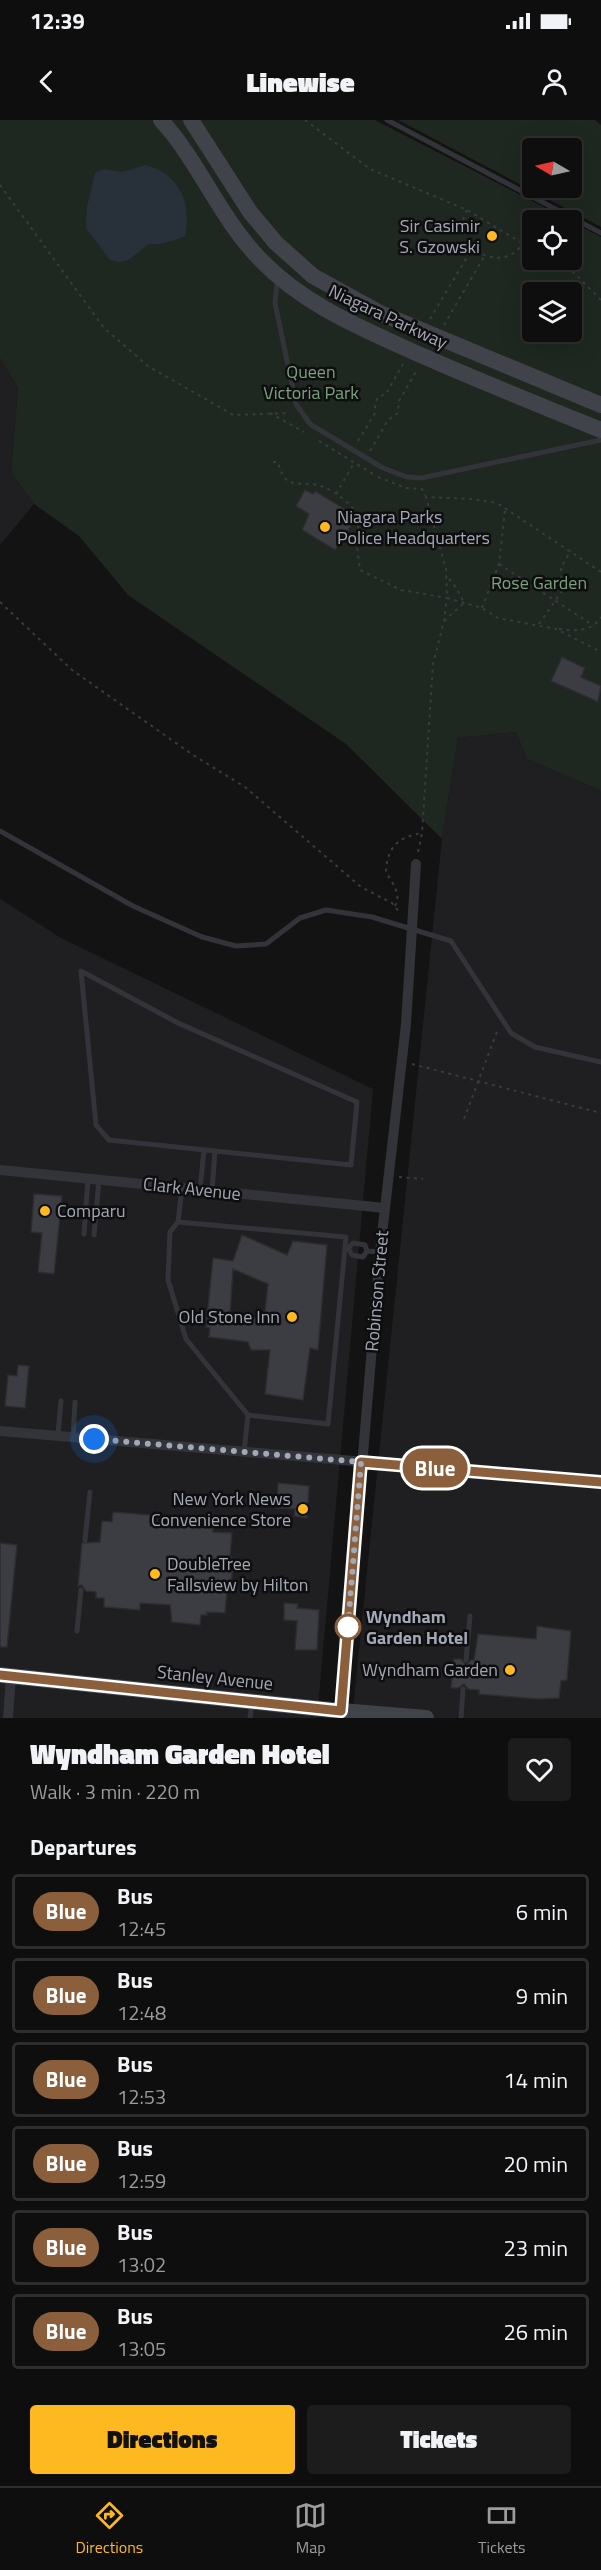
<!DOCTYPE html>
<meta charset="utf-8">
<style>
body{margin:0;font-family:"Titillium Web",sans-serif;background:#1c1c1d;color:#f1f3f6;height:100vh;display:flex;flex-direction:column;font-size:22px;white-space:nowrap}
*{box-sizing:border-box;margin:0}
p{font-size:20px;color:#9b9c9e}
.icon{flex:none;width:33px;height:33px;fill:none;stroke:currentColor;stroke-width:2;stroke-linecap:round;stroke-linejoin:round}
.map{position:relative;height:1598px;overflow:hidden}
.side{display:flex;flex-direction:column;background:#0e0e0f;flex:1}
.side>*{flex:none}
.badge{padding:0 12px;border-radius:20px;font-size:21px;line-height:39px}
.needle{width:39px;rotate:279deg}
.controls{position:absolute;left:522px;top:18px;display:grid;gap:12px}
.controls a{display:grid;place-items:center;width:60px;height:60px;border-radius:6px;background:#0e0e0f;box-shadow:0 6px 24px #0002,0 0 0 2px #2e2e2f;font-size:30px}
.you{position:absolute;width:30px;height:30px;margin:-15px;border:4px solid #fff;border-radius:50%;background:#1a73e8;box-shadow:0 0 0 9px #1a73e833}
.map>.badge{position:absolute;translate:-50% -50%;box-shadow:0 0 0 3px #fff}
h2{padding:0 30px;font-size:22px;line-height:54px}
.round{display:grid;place-items:center;flex:none;width:63px;height:63px;border-radius:6px;background:#1c1c1d}
.overview{display:flex;align-items:center;justify-content:space-between;height:102px;padding:0 30px}
h1{font-size:28px;font-weight:800;line-height:45px}
.primary-button{display:flex;gap:12px;margin-top:auto;padding:12px 30px}
.primary-button a{flex:1;height:69px;border-radius:6px;background:#feb921;color:#111;font-size:24px;font-weight:800;line-height:69px;text-align:center}
.primary-button a+a{background:#1c1c1d;color:#f1f3f6}
ul{padding:0;list-style:none}
li{display:flex;align-items:center;gap:18px;height:75px;margin:0 12px 9px;padding:0 18px;border:3px solid #2e2e2f;border-radius:6px}
li div{flex:1}
li b{display:block;font-size:22px}
li em{font-style:normal}
li .badge{min-width:66px;font-weight:700;text-align:center}
.status{display:flex;justify-content:space-between;align-items:center;height:42px;padding:0 30px;background:#0e0e0f;direction:ltr}
.status svg{height:16px;fill:currentColor}
header{display:flex;justify-content:space-between;align-items:center;height:78px;padding:0 30px;background:#0e0e0f;font-size:27px;font-weight:800}
.tabs{display:flex;justify-content:space-around;align-items:center;height:84px;border-top:2px solid #2e2e2f;background:#0e0e0f;font-size:16px;color:#9b9c9e}
.tabs a{display:grid;justify-items:center;gap:3px}
.tabs .active{color:#feb921}
.map>svg:first-child{display:block}
</style>
<div class="status"><b>12:39</b><svg viewBox="0 0 49 12"><path d="M0 12V9h3v3zM5 12V6h3v6zM10 12V3h3v9zM15 12V0h3v12zM26 1h20v11H26zM47 4h2v5h-2z"/></svg></div>
<header><svg class="icon" aria-label="back" viewBox="0 0 24 24"><path d="M15 5l-7 7 7 7"/></svg>Linewise<svg class="icon" aria-label="person" viewBox="0 0 24 24"><circle cx="12" cy="8" r="4"/><path d="M4 21q1-7 8-7t8 7"/></svg></header>
<div class="map">
<svg width="601" height="1598" viewBox="0 0 601 1598">
<rect width="100%" height="100%" fill="#131314"/>
<g fill="#1f1e21">
<polygon points="0,238 18,268 11,352 34,384 0,425"/>
<polygon points="516,612 527,639 601,671 601,1598 352,1598 442,719 458,618"/>
<polygon points="0,779 61,818 373,969 317,1598 0,1598"/>
</g>
<g fill="#1e2720" fill-rule="evenodd">
<path d="M0,0H375L569,100H532V140H572V102L601,117V671L527,639L516,612L458,618L442,719L346,624L128,475L79,416L34,384L11,352L18,268L0,238ZM532,172H572V212H532Z"/>
<path d="M398,0H595L601,5V107ZM532,28H572V68H532Z"/>
</g>
<path fill="#283139" d="M146,45C180,55 192,83 185,116C177,120 158,126 149,124C135,133 128,147 110,140L86,108L87,87L95,53L103,49L122,52Z"/>
<g fill="#3c3d42" stroke="#2d2c31" stroke-width="1.5" fill-rule="evenodd">
<polygon points="305,370 313,374 315,371 350,392 348,395 355,400 335,430 302,410 309,394 296,386"/>
<polygon points="562,537 585,548 581,557 601,566 598,582 551,561"/>
<polygon points="34,1074 62,1076 54,1154 38,1152 42,1113 31,1112"/>
<path d="M242,1115L287,1135L293,1121L327,1125L318,1230L310,1228L303,1280L265,1274L270,1230H251L248,1222L209,1217L210,1208L206,1207L213,1138L233,1141ZM233,1149L268,1164L264,1199L230,1195Z"/>
<polygon points="18,1245 29,1246 25,1288 5,1286 8,1255 17,1256"/>
<polygon points="278,1363 309,1366 307,1398 294,1396 295,1389 277,1388"/>
<polygon points="113,1392 150,1395 150,1406 177,1408 178,1405 213,1408 213,1412 232,1413 230,1437 233,1438 231,1470 227,1470 225,1493 207,1492 207,1495 201,1495 200,1505 172,1502 170,1485 140,1483 140,1490 104,1487 104,1478 96,1478 96,1472 86,1471 82,1465 78,1466 82,1423 100,1422 102,1401 112,1402"/>
<polygon points="0,1423 17,1425 7,1527 0,1527"/>
<polygon points="284,1483 298,1484 297,1488 319,1490 317,1530 295,1530 297,1501 284,1500"/>
<polygon points="537,1506 571,1511 567,1560 561,1561 559,1578 537,1579 479,1574 479,1570 468,1569 464,1564 458,1568 451,1568 454,1539 461,1539 466,1545 471,1540 474,1540 478,1514 536,1519"/>
</g>
<g fill="none" stroke-linecap="round" stroke-linejoin="round">
<g stroke="#393b41" stroke-width="2" stroke-dasharray="3 4.5" stroke-linecap="butt">
<polyline points="305,0 370,49 467,90 532,129"/>
<polyline points="0,65 104,208 148,246 233,295 290,293"/>
<path d="M467,90C451,116 485,149 512,134C516,132 520,127 523,124"/>
<polyline points="553,140 571,150 601,180"/>
<polyline points="430,199 473,127"/>
<polyline points="444,205 485,135"/>
<polyline points="270,293 304,312"/>
<polyline points="319,321 373,354"/>
<polyline points="358,321 375,293 375,283 378,277 386,274 403,244"/>
<polyline points="370,331 388,300 398,293 399,281 417,250"/>
<path d="M273,342H278C284,366 291,363 312,364C331,366 351,383 360,398L356,419L360,450L401,470L447,478L444,501L433,544L422,713L418,732"/>
<polyline points="378,357 406,368 422,369 425,376"/>
<polyline points="336,374 354,343"/>
<polyline points="499,444 594,506"/>
<polyline points="601,452 497,383 472,379 426,377 446,449 447,478 482,488 498,498 556,509 601,532"/>
<polyline points="0,482 72,550 193,635 245,667 361,767 392,783 400,793"/>
<polyline points="482,488 499,444 505,390"/>
<polyline points="444,501 464,483 457,469 446,455"/>
<polyline points="539,504 562,471 561,447 571,431"/>
<path d="M559,509C575,511 592,512 601,497"/>
<path d="M395,786C402,774 392,763 386,752C387,727 398,717 422,713"/>
<polyline points="412,944 601,993"/>
<polyline points="464,999 498,909"/>
<polyline points="399,1057 423,1059"/>
</g>
<g stroke="#33343a" stroke-width="5">
<polyline points="387,0 601,113"/>
<polyline points="280,160 277,163 275,183 296,284 310,304 383,348 407,357 421,358 601,320"/>
<polyline points="0,711 133,786 202,817 236,826 266,824 300,798 326,790 372,797 451,821 511,913 535,927 601,942"/>
<polygon points="81,851 178,903 357,982 351,1045 109,1020 96,1005"/>
<polyline points="200,1070 204,1030"/>
<polyline points="212,1071 215,1031"/>
<polygon points="178,1102 346,1117 328,1304 248,1295 186,1219 168,1160 170,1112"/>
<polyline points="178,1102 182,1068"/>
<polyline points="84,1114 88,1059"/>
<polyline points="94,1115 99,1060"/>
<polyline points="345,1128 348,1128 353,1123 365,1125 367,1131 379,1132"/>
<polyline points="348,1128 352,1135 363,1137 367,1131"/>
<polyline points="58,1315 61,1281"/>
<polyline points="73,1317 75,1282"/>
<polyline points="244,1332 248,1295"/>
<polyline points="85,1420 90,1372"/>
<polyline points="77,1511 81,1470"/>
<polyline points="466,1540 470,1496"/>
<polyline points="250,1598 252,1583"/>
<polyline points="461,1598 463,1569"/>
</g>
<g stroke="#33343a" stroke-width="10">
<polyline points="0,1050 385,1088"/>
<polyline points="0,1311 601,1362"/>
<polyline points="341,1595 380,1132 406,904 416,744"/>
<polyline points="8,1598 11,1556"/>
</g>
<g stroke="#41434a" stroke-width="16">
<path d="M161,0C199,42 219,96 258,137C302,184 359,207 416,233C477,260 539,285 601,310"/>
<polyline points="191,0 250,92 276,123 313,156 380,193 601,285"/>
<polyline points="0,1555 341,1591 426,1598"/>
</g>
</g>
<g fill="none" stroke-linecap="round" stroke-linejoin="round">
<defs>
<polyline id="line" points="0,1555 341,1591 361,1342 601,1362"/>
</defs>
<use href="#line" stroke="#fff" stroke-width="14"/>
<use href="#line" stroke="#8b5e3c" stroke-width="9"/>
<polyline stroke="#a3a8b6" stroke-width="6" stroke-dasharray="0 10.8" points="94,1319 361,1342 348,1507"/>
</g>
<g fill="#feb921" stroke="#0e0e0f" stroke-width="2">
<circle cx="492" cy="116" r="6"/>
<circle cx="325" cy="407" r="6"/>
<circle cx="45" cy="1091" r="6"/>
<circle cx="292" cy="1197" r="6"/>
<circle cx="303" cy="1389" r="6"/>
<circle cx="155" cy="1454" r="6"/>
<circle cx="510" cy="1550" r="6"/>
</g>
<circle fill="#fff" stroke="#8b5e3c" stroke-width="3" cx="348" cy="1507" r="12"/>
<g text-anchor="middle" stroke-width="5" stroke-linejoin="round" paint-order="stroke">
<g font-size="18" fill="#a3a8b6" stroke="#0e0e0f" text-anchor="end">
<text x="480" y="112">Sir Casimir<tspan x="480" dy="21">S. Gzowski</tspan></text>
<text x="337" y="403" text-anchor="start">Niagara Parks<tspan x="337" dy="21">Police Headquarters</tspan></text>
<text x="57" y="1097" text-anchor="start">Comparu</text>
<text x="280" y="1203">Old Stone Inn</text>
<text x="291" y="1385">New York News<tspan x="291" dy="21">Convenience Store</tspan></text>
<text x="167" y="1450" text-anchor="start">DoubleTree<tspan x="167" dy="21">Fallsview by Hilton</tspan></text>
<text x="498" y="1556">Wyndham Garden</text>
</g>
<g font-size="18" fill="#a3a8b6" stroke="#0e0e0f">
<text transform="translate(388 197) rotate(25)" y="6">Niagara Parkway</text>
<text transform="translate(192 1069) rotate(6)" y="6">Clark Avenue</text>
<text transform="translate(377 1171) rotate(-85)" y="6">Robinson Street</text>
<text transform="translate(215 1558) rotate(6)" y="6">Stanley Avenue</text>
</g>
<g font-size="18" fill="#79a27c" stroke="#0e0e0f">
<text x="311" y="258">Queen<tspan x="311" dy="21">Victoria Park</tspan></text>
<text x="539" y="469">Rose Garden</text>
</g>
<g font-size="18" font-weight="bold" fill="#a3a8b6" stroke="#0e0e0f" text-anchor="start">
<text x="366" y="1503">Wyndham<tspan x="366" dy="21">Garden Hotel</tspan></text>
</g>
</g>
</svg>
<div class="controls">
<a><svg class="needle" viewBox="-14 -14 28 28"><path d="M0-13l5 13h-10z" fill="#e53935"/><path d="M0 13l5-13h-10z" fill="#9b9c9e"/></svg></a>
<a><svg class="icon" aria-label="locate" viewBox="0 0 24 24"><circle cx="12" cy="12" r="6"/><path d="M12 2v4M12 18v4M2 12h4M18 12h4"/></svg></a>
<a><svg class="icon" aria-label="layers" viewBox="0 0 24 24"><path d="M12 4l9 5-9 5-9-5zM3 14l9 5 9-5"/></svg></a>
</div>
<div class="you" style="left:94px;top:1319px"></div>
<b class="badge" style="left:435px;top:1348px;background:#8b5e3c;color:#fff">Blue</b>
</div>
<section class="side">
<div class="overview"><div><h1>Wyndham Garden Hotel</h1><p>Walk · 3 min · 220 m</p></div><a class="round"><svg class="icon" aria-label="heart" viewBox="0 0 24 24"><path d="M12 20l-8-8c-3-5 5-10 8-4 3-6 11-1 8 4z"/></svg></a></div>
<h2>Departures</h2>
<ul>
<li><span class="badge" style="background:#8b5e3c;color:#fff">Blue</span><div><b>Bus</b><p>12:45</p></div><em>6 min</em></li>
<li><span class="badge" style="background:#8b5e3c;color:#fff">Blue</span><div><b>Bus</b><p>12:48</p></div><em>9 min</em></li>
<li><span class="badge" style="background:#8b5e3c;color:#fff">Blue</span><div><b>Bus</b><p>12:53</p></div><em>14 min</em></li>
<li><span class="badge" style="background:#8b5e3c;color:#fff">Blue</span><div><b>Bus</b><p>12:59</p></div><em>20 min</em></li>
<li><span class="badge" style="background:#8b5e3c;color:#fff">Blue</span><div><b>Bus</b><p>13:02</p></div><em>23 min</em></li>
<li><span class="badge" style="background:#8b5e3c;color:#fff">Blue</span><div><b>Bus</b><p>13:05</p></div><em>26 min</em></li>
</ul>
<div class="primary-button"><a>Directions</a><a>Tickets</a></div>
</section>
<nav class="tabs">
<a class="active"><svg class="icon" aria-label="directions" viewBox="0 0 24 24"><path d="M12 3l9 9-9 9-9-9zM9 14v-3h6M13 9l2 2-2 2"/></svg>Directions</a>
<a><svg class="icon" aria-label="map" viewBox="0 0 24 24"><path d="M3 6l6-2 6 2 6-2v14l-6 2-6-2-6 2zM9 4v14M15 6v14"/></svg>Map</a>
<a><svg class="icon" aria-label="tickets" viewBox="0 0 24 24"><path d="M3 7h18v10H3zM15 7v10"/></svg>Tickets</a>
</nav>
